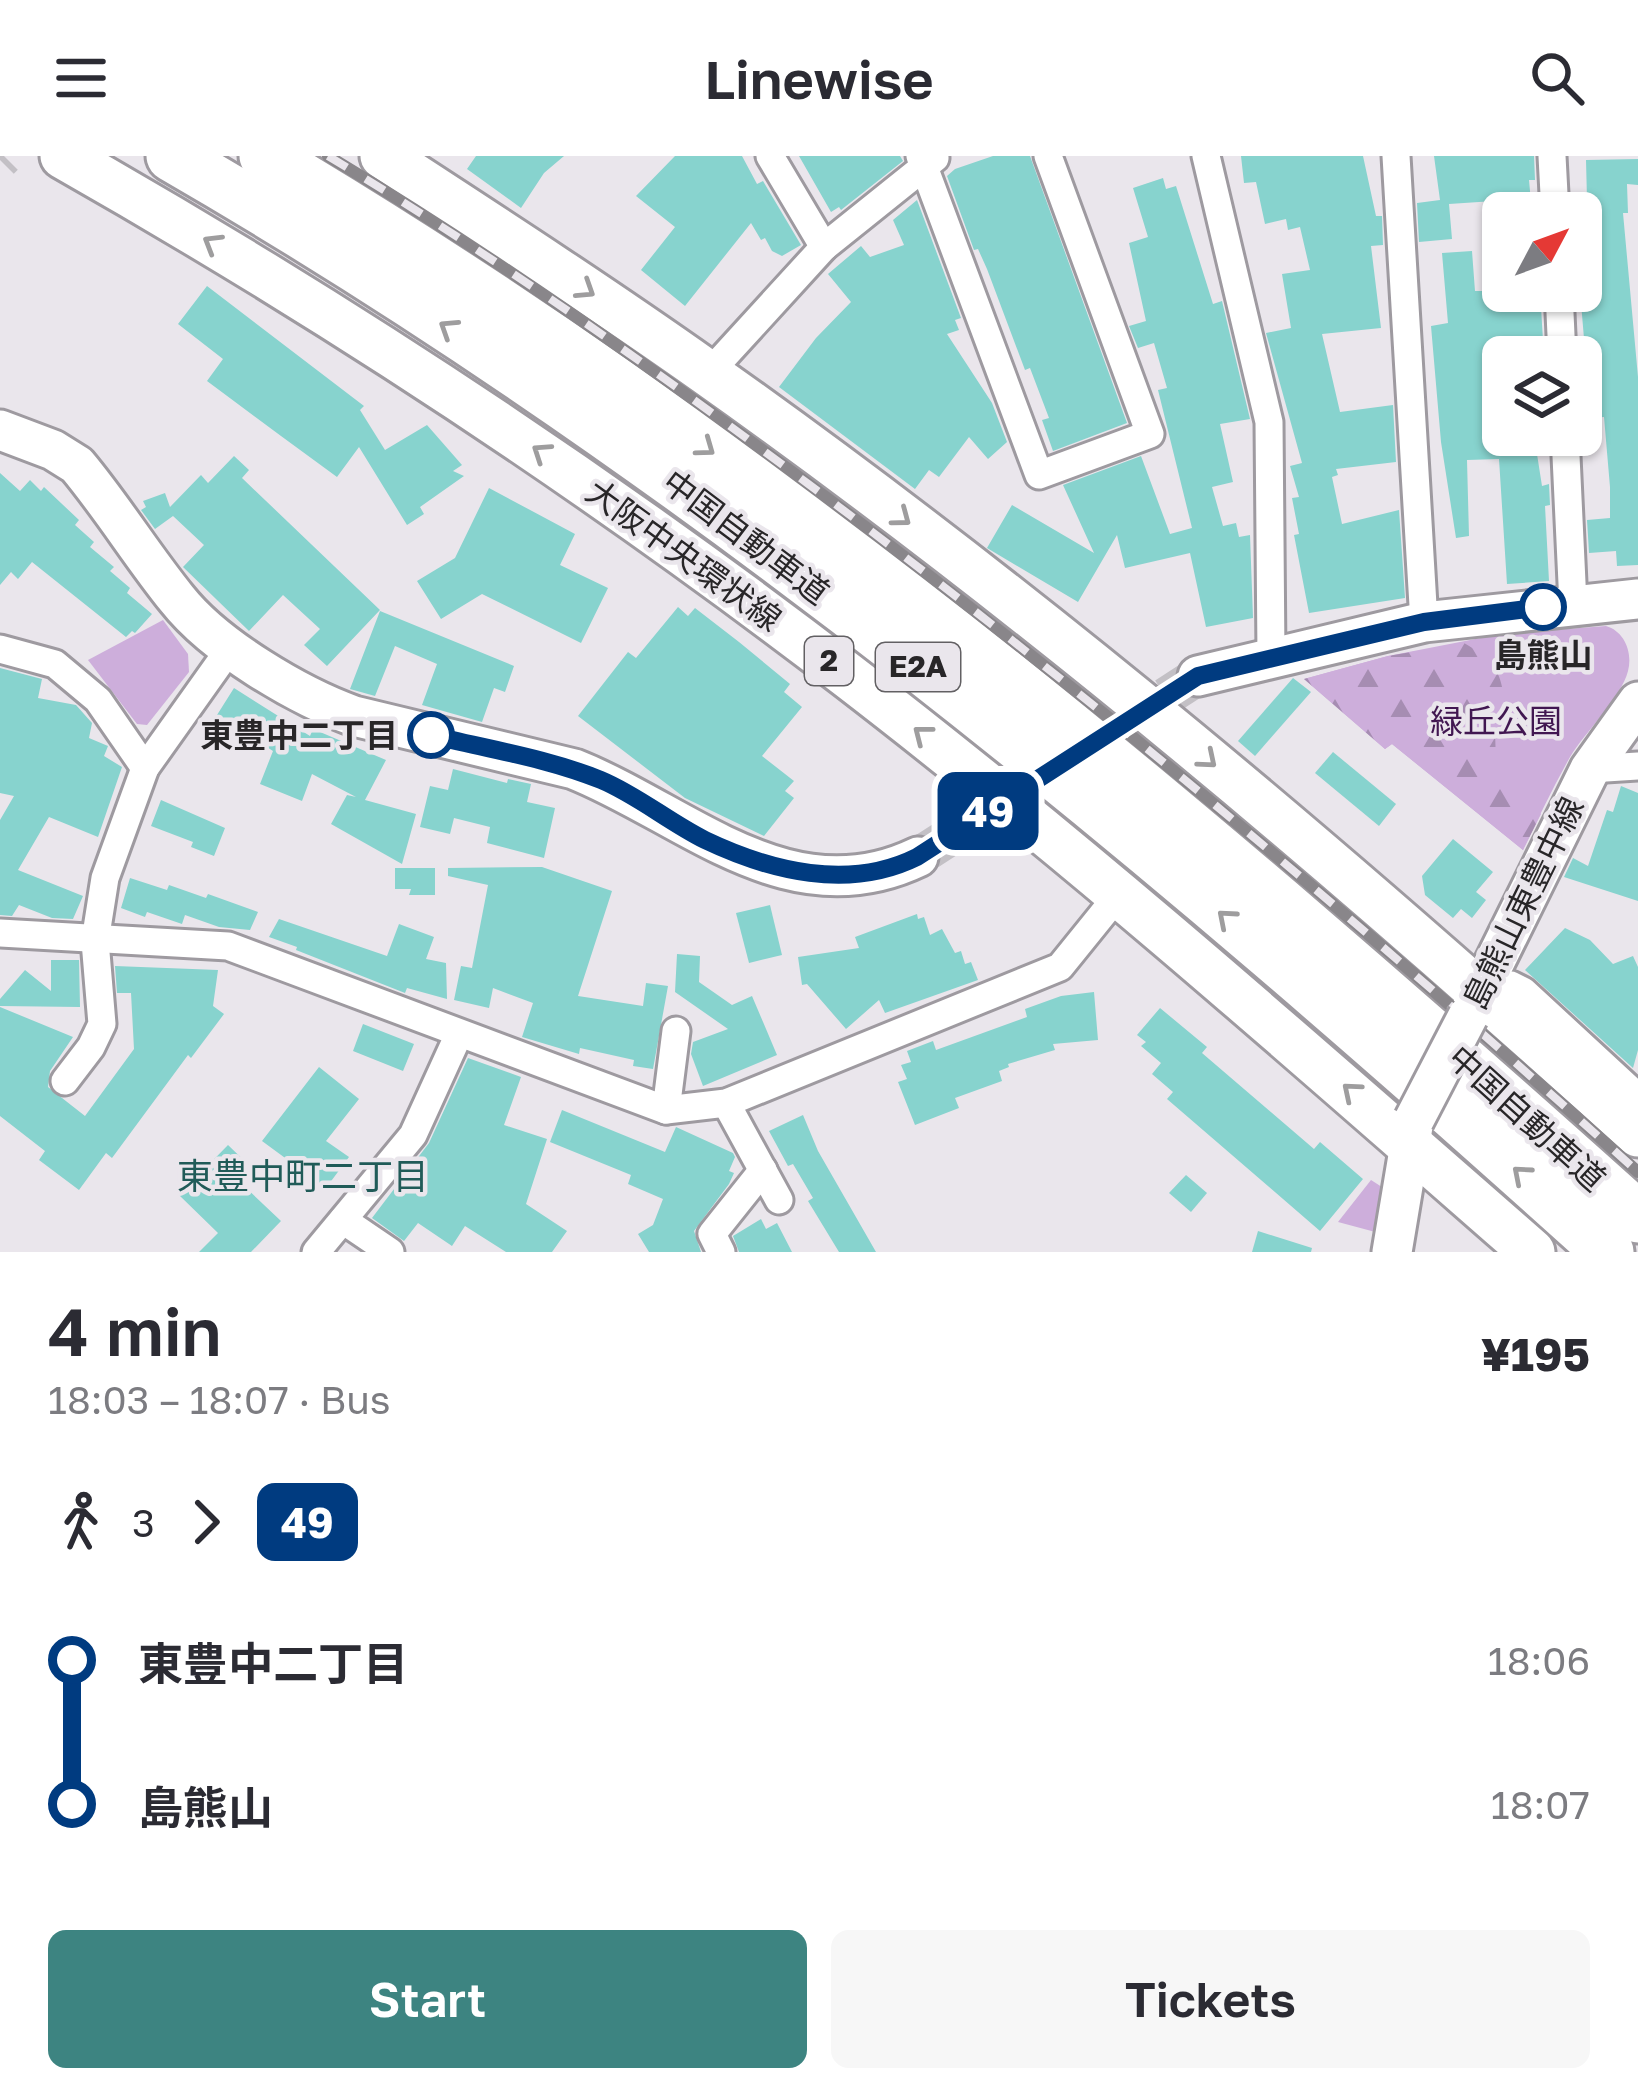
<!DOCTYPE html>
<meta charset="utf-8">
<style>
body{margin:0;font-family:"Golos Text","Noto Sans JP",sans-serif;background:#f7f7f7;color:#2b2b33;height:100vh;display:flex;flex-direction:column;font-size:45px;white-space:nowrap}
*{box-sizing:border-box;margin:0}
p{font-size:39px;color:#7c7c81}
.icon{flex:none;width:66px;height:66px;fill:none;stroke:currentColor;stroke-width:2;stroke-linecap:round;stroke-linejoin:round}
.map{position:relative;height:1096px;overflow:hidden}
.sheet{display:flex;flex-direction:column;background:#fff;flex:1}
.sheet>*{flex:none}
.badge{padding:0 24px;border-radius:18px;font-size:42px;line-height:78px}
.needle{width:78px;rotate:49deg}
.tools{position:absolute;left:1482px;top:36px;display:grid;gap:24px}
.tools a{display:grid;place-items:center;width:120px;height:120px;border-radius:18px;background:#fff;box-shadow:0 3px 9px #0004;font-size:60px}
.map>.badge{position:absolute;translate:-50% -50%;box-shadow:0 0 0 6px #fff}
.legs{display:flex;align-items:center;gap:18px;height:132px;padding:0 48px;font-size:39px}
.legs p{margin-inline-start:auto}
.summary{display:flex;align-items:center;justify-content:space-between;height:204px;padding:0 48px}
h1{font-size:66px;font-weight:600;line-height:90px}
.action{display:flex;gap:24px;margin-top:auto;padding:24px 48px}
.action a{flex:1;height:138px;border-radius:18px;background:#3d8481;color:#fff;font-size:48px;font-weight:600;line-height:138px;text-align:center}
.action a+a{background:#f7f7f7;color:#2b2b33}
ul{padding:0 48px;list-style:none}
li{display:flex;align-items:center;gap:42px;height:144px;font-size:45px}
li i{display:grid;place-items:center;width:18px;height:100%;margin:0 15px;background:currentColor}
li i::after{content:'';width:30px;height:30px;margin:-15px;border:9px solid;border-radius:50%;background:#fff}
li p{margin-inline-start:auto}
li:first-child i{background:linear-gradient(#0000 50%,currentColor 0)}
li:last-child i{background:linear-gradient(currentColor 50%,#0000 0)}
header{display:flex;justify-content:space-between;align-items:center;height:156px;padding:0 48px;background:#fff;font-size:54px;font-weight:600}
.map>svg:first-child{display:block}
</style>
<header><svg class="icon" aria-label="menu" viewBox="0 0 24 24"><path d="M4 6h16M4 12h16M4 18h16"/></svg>Linewise<svg class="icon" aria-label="search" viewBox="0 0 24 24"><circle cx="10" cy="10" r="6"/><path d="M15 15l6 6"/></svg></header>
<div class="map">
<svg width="1638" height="1096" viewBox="0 0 1638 1096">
<defs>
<pattern id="forest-firs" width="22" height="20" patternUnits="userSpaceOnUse" patternTransform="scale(3)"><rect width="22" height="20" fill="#cdaedb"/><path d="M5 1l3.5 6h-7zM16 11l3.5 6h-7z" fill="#a68db2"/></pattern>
</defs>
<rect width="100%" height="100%" fill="#eae6ec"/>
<g fill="#cdaedb">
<polygon points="163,464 188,498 189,516 147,569 137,568 88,504"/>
<path d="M1606,470C1624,475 1633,496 1628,515C1621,542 1585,576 1570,601C1553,631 1538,663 1523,694L1392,588L1385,593L1304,523L1388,500L1501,478Z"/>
<polygon points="1371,1024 1385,1033 1379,1077 1338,1066"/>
</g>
<path fill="url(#forest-firs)" d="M1464,487C1507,511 1500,526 1509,570L1495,575L1496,607L1511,608L1513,629L1541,658L1523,694L1392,588L1385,593L1304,523L1388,500Z"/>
<g fill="#87d3ce">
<polygon points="476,0 564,0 544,17 521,52 467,13"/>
<polygon points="675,0 742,0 757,28 763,25 801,89 782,100 772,95 765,82 761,84 751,67 685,150 641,114 675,71 636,40"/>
<polygon points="799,0 900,0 903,5 841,54 839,51 831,56"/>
<polygon points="993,0 1030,0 1127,267 1053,295 1042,264 1049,262 1030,212 1025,214 987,113 978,93 974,94 947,20 955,13"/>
<polygon points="1241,0 1363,0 1376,60 1382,60 1383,89 1371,90 1381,172 1322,178 1340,256 1393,249 1396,306 1336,313 1338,319 1332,321 1342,368 1399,354 1405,442 1309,457 1294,379 1299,378 1292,342 1299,341 1290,310 1302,307 1266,177 1291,172 1282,118 1310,114 1300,71 1288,74 1286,63 1265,68 1256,26 1244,27"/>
<polygon points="1434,0 1534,0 1535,24 1529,24 1532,57 1495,57 1494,45 1449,48 1452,83 1419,86 1417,47 1440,44"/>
<polygon points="1638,3 1638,29 1627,28 1628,57 1623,57 1638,221 1638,409 1617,410 1616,395 1589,397 1588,380 1587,364 1610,362 1610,331 1604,261 1592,262 1591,249 1581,250 1581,230 1588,230 1580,135 1586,135 1582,83 1588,83 1586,4"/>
<polygon points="1163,22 1166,33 1176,30 1213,148 1222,145 1250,263 1220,268 1233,326 1212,331 1223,370 1236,367 1239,381 1250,379 1253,462 1206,471 1190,397 1125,412 1117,379 1078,446 987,392 1012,349 1094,397 1063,329 1141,300 1170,378 1192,372 1158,234 1167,232 1154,187 1138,192 1129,170 1146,165 1129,87 1148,81 1133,32"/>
<polygon points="917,44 961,162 955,164 959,174 947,178 992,247 1007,286 988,303 969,281 939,321 929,314 915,333 779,231 816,182 851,146 828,118 861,90 870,101 904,89 893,64"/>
<polygon points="1472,95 1475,135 1540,135 1544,201 1503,201 1503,279 1534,279 1542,330 1549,328 1550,349 1545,350 1549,425 1507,428 1499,303 1467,304 1469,380 1456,382 1441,286 1431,170 1448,167 1442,97"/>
<polygon points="207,130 364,250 360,254 385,294 427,269 462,309 453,315 464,320 420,351 424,358 407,369 359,291 337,321 281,280 207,225 223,203 178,168"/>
<polygon points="234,300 249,314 242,322 380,454 327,510 304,489 320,473 283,439 249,475 183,411 204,389 173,360 155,373 141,354 146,351 143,345 165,337 170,351 201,319 208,327"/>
<polygon points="0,317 20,335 30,324 41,335 44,331 79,364 75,369 94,386 90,391 114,411 110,415 130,432 127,437 152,458 135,477 132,475 126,481 32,406 18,423 11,416 0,429"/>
<polygon points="489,332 575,378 560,409 608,432 581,487 482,438 441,463 417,425 455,402"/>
<polygon points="678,451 688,460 695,452 739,486 790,528 784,536 802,551 762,600 794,625 785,635 794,642 764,680 685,642 578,560 628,496 636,502"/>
<polygon points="380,455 514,510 505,536 494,532 482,566 422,549 437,508 395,490 375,540 350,533"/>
<polygon points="0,512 42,523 38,542 76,549 92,567 89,582 108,590 104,600 122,611 98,681 49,661 18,714 83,740 73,763 52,762 19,749 12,760 0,759 0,664 14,640 0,637"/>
<polygon points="1293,522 1311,536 1255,600 1238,585"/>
<polygon points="234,532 310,580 313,573 386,604 365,644 416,658 402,708 331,668 347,639 356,641 312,618 302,645 260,628 273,595 217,559"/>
<polygon points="1333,596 1396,648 1379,670 1315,617"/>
<polygon points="453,613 507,627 508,623 531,628 527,646 555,652 544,702 487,687 490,671 454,662 450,678 420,671 430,630 448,634"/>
<polygon points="1621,630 1638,637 1638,745 1564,721 1573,702 1588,710 1607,654 1613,656"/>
<polygon points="161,644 225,672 214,700 191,691 193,686 151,670"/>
<polygon points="1453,683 1493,716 1476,736 1486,744 1472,762 1461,753 1453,762 1425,739 1422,720"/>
<polygon points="542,711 612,735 578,840 643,850 646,827 668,830 653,913 633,910 634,904 580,892 579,898 522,881 533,847 493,832 489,852 454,844 461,810 472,812 488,729 448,720 448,712"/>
<polygon points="395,712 435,712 435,739 409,739 411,733 395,733"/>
<polygon points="130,722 167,734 169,729 206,742 208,738 258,756 250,774 219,771 185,759 182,768 147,756 145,761 121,752"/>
<polygon points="770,749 782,799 749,807 736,757"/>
<polygon points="917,758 918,763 924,761 930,779 942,773 955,797 961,795 965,808 971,806 978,824 885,857 879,844 846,873 807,828 802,829 798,801 859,792 855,781"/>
<polygon points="279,763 387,800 399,768 434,781 426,803 446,807 447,843 407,832 405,837 296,794 297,791 269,781"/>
<polygon points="1565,772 1590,784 1613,808 1633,800 1638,811 1638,894 1633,912 1525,814"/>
<polygon points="677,798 700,800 699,826 732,849 752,840 777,899 703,930 691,898 693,886 728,873 675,836"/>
<polygon points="51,804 79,804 80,851 0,850 0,843 25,814 51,835"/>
<polygon points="115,810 218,814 213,850 224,858 191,902 188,899 112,1002 106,997 79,1034 39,1004 45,995 0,960 0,851 73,881 50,915 48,931 85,960 134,893 131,837 117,837"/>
<polygon points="1094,836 1098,884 1053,888 1055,894 1008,908 1009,911 999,915 1002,925 955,942 959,952 915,969 898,926 907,923 901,909 911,906 907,895 933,885 936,894 1027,861 1025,853 1061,840"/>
<polygon points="1160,852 1207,891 1202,897 1314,993 1320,986 1363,1023 1320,1075 1167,943 1173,936 1152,918 1161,907 1141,890 1146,886 1137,879"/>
<polygon points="363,868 414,888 403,915 353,895"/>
<polygon points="468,902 521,921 504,969 547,983 526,1048 567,1075 552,1096 506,1096 465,1070 452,1090 418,1067 404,1085 372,1062 429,987"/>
<polygon points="319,911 359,943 326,985 349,1001 326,1032 262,985"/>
<polygon points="562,954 665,996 676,971 733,997 735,1001 729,1015 734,1017 729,1028 694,1075 701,1096 649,1096 638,1078 653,1069 663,1043 628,1028 631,1019 550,986"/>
<polygon points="803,959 818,995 876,1096 839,1096 808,1045 813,1042 793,1008 788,1010 769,975"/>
<polygon points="228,989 255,1015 242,1028 281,1065 251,1096 199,1096 218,1077 179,1039"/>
<polygon points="1186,1019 1207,1037 1191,1056 1169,1037"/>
<polygon points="761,1063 766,1073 777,1067 792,1096 739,1096 733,1080"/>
<polygon points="1258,1075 1312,1092 1311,1096 1252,1096"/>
</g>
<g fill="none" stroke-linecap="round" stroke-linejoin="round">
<g stroke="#c3c0c5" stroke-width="39" stroke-dasharray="39 20" stroke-linecap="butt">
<polyline points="0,4 4,0"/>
<polyline points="918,701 1198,520"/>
</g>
<defs>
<g id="street">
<polyline points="770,0 824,91"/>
<polyline points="920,0 1039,319 1150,278 1048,0"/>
<polyline points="1206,0 1269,266 1271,500"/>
<polyline points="1396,0 1424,466"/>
<polyline points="1552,0 1555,57"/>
<polyline points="1559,135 1562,201"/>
<polyline points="708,218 824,91 935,2"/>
<polyline points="1565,279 1573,448"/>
<polyline points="0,493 55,508 98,544 145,612"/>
<polyline points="1590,613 1638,610"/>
<polyline points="0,777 228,790 666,954 726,947 1060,811 1119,738"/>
<polyline points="1480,835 1511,829 1523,835 1638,941"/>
<polyline points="65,925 91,891 102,868 95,785 105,722 145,612 231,491"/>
<polyline points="726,947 779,1044"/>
<polyline points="666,954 676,875"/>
<polyline points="343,1064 390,1096"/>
<polyline points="316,1096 413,979 459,878"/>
<polyline points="721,1096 712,1078 763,1014"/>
</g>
<g id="secondary">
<path d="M0,274L53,294L77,309C113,352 142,400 177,443C215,491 298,540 354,560L574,613C685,657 789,763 918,701"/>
<polyline points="1198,520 1424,466 1638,443"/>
<polyline points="1468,860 1590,613 1638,546"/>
<polyline points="1392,1096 1414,964"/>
</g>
<g id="primary">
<path d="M63,0C336,155 598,328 847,519C1084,701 1308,900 1532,1096"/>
<path d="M383,0C492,71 600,141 706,216C1034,448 1341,709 1638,978"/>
</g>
<g id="highway">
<path d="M172,0C695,302 1162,693 1608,1096"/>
<path d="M265,0C765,296 1207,675 1638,1061"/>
</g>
</defs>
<use href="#street" stroke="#9e9aa0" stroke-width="33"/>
<use href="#secondary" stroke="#9e9aa0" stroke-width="45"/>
<use href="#primary" stroke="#9e9aa0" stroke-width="51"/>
<use href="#highway" stroke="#9e9aa0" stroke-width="57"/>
<use href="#street" stroke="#fff" stroke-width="27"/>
<use href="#secondary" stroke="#fff" stroke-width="39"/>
<use href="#primary" stroke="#fff" stroke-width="45"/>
<use href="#highway" stroke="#fff" stroke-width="51"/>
<defs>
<path id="rail" d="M328,0C493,99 653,212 807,327C1096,542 1370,775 1638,1016"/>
</defs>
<use href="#rail" stroke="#89868a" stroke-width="12"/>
<use href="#rail" stroke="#eae6ec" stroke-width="8" stroke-dasharray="22" stroke-linecap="butt"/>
<defs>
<polyline id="secondary-bridge" points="1414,964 1468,860"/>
</defs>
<use href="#secondary-bridge" stroke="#9e9aa0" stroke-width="45" stroke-linecap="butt"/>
<use href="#secondary-bridge" stroke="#fff" stroke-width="39"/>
</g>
<defs><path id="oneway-chevron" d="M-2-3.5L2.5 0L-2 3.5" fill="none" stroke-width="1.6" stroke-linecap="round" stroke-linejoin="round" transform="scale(3)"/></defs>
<g stroke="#9e9d9e">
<use href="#oneway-chevron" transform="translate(212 87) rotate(-149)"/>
<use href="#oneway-chevron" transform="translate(586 134) rotate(33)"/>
<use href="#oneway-chevron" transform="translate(448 172) rotate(-147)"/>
<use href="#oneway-chevron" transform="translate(706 292) rotate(36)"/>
<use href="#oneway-chevron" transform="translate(541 296) rotate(-146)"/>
<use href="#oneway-chevron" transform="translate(902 362) rotate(37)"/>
<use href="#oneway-chevron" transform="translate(922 578) rotate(-142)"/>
<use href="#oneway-chevron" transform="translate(1208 604) rotate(40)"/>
<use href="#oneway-chevron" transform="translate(1226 762) rotate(-139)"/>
<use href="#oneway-chevron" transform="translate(1351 935) rotate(-140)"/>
<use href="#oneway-chevron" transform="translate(1521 1018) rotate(-139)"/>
</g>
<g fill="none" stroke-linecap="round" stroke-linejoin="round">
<defs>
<path id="line-1" d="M431,579C487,593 547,602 601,624C637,639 669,666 705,684C770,715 849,735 917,701L1198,520L1424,466L1543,451"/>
</defs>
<use href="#line-1" stroke="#fff" stroke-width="27"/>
<use href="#line-1" stroke="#003b80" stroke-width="18"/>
</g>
<g fill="#fff" stroke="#003b80" stroke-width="6">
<circle cx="1543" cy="451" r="21"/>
<circle cx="431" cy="579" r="21"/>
</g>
<g text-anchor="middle" stroke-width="9" stroke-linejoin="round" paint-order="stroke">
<g fill="#eae6ec" stroke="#626063" stroke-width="3">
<rect x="805" y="481" width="48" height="48" rx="9"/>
<rect x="876" y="487" width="84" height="48" rx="9"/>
</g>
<g font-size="30" font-weight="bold" fill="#282628">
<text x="829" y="515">2</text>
<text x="918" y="521">E2A</text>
</g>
<g font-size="33" fill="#282628" stroke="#eae6ec">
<text transform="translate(746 381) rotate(37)" y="12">中国自動車道</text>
<text transform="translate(684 399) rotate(36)" y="12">大阪中央環状線</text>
<text transform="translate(1523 747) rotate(-64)" y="12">島熊山東豊中線</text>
<text transform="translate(1527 962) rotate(42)" y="12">中国自動車道</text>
</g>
<g font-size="33" font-weight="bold" fill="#282628" stroke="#eae6ec">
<text x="1543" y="511">島熊山</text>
<text x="398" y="591" text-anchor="end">東豊中二丁目</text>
</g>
<g font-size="33" fill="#411751" stroke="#eae6ec">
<text x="1496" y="577">緑丘公園</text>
</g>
<g font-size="36" fill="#205b58" stroke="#eae6ec">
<text x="303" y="1033">東豊中町二丁目</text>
</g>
</g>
</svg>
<div class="tools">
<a><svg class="needle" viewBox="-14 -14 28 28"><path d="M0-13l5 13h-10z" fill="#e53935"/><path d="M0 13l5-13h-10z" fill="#7c7c81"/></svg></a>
<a><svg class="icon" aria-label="layers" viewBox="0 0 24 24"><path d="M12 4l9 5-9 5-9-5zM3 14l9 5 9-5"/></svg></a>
</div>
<b class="badge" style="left:988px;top:655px;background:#003b80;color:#fff">49</b>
</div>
<section class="sheet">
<div class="summary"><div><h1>4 min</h1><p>18:03 – 18:07 · Bus</p></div><b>¥195</b></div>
<div class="legs"><svg class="icon" aria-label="walk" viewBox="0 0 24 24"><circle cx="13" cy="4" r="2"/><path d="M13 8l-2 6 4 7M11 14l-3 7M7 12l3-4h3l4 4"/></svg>3<svg class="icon" aria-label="forward" viewBox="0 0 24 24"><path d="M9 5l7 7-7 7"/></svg><b class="badge" style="background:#003b80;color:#fff">49</b></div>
<ul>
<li><i style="color:#003b80"></i><b>東豊中二丁目</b><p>18:06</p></li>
<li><i style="color:#003b80"></i><b>島熊山</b><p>18:07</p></li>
</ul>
<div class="action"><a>Start</a><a>Tickets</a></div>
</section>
